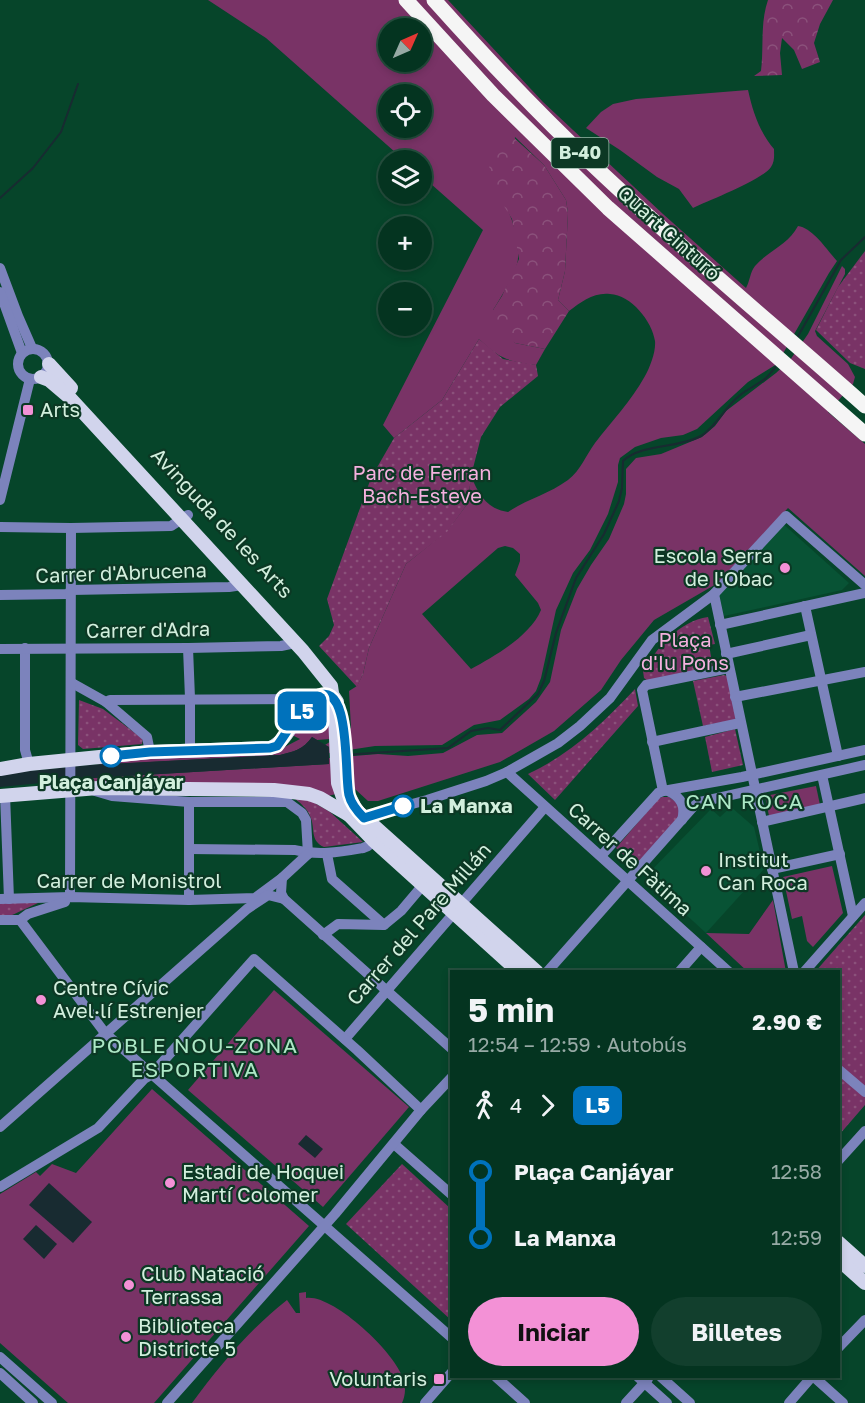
<!DOCTYPE html>
<html lang="es">
<meta charset="utf-8">
<style>
body{margin:0;font-family:"Golos Text",sans-serif;background:#123f2d;color:#f1f3f6;height:100vh;display:flex;flex-direction:column;font-size:22px;white-space:nowrap}
*{box-sizing:border-box;margin:0}
p{font-size:20px;color:#97aaa5}
.icon{flex:none;width:33px;height:33px;fill:none;stroke:currentColor;stroke-width:2;stroke-linecap:round;stroke-linejoin:round}
.map{position:relative;flex:1;overflow:hidden}
.side{position:absolute;left:450px;top:970px;width:390px;height:408px;display:flex;flex-direction:column;background:#043420;border-radius:0px;box-shadow:0 3px 9px #0003,0 0 0 2px #254f3e}
.side>*{flex:none}
.badge{padding:0 12px;border-radius:9px;font-size:21px;line-height:39px}
.needle{width:39px;rotate:45deg}
.tools{position:absolute;left:378px;top:18px;display:grid;gap:12px}
.tools a{display:grid;place-items:center;width:54px;height:54px;border-radius:50%;background:#043420;box-shadow:0 3px 9px #0003,0 0 0 2px #254f3e;font-size:30px}
.map>.badge{position:absolute;translate:-50% -50%;box-shadow:0 0 0 3px #fff}
.legs{display:flex;align-items:center;gap:9px;height:66px;padding:0 18px;font-size:20px}
.legs p{margin-inline-start:auto}
.overview{display:flex;align-items:center;justify-content:space-between;height:102px;padding:0 18px}
h1{font-size:33px;font-weight:700;line-height:45px}
.action{display:flex;gap:12px;margin-top:auto;padding:12px 18px}
.action a{flex:1;height:69px;border-radius:36px;background:#f391d6;color:#111;font-size:24px;font-weight:700;line-height:69px;text-align:center}
.action a+a{background:#123f2d;color:#f1f3f6}
ul{padding:0 18px;list-style:none}
li{display:flex;align-items:center;gap:21px;height:66px;font-size:22px}
li i{display:grid;place-items:center;width:9px;height:100%;margin:0 8px;background:currentColor}
li i::after{content:'';width:15px;height:15px;margin:-8px;border:4px solid;border-radius:50%;background:#043420}
li p{margin-inline-start:auto}
li:first-child i{background:linear-gradient(#0000 50%,currentColor 0)}
li:last-child i{background:linear-gradient(currentColor 50%,#0000 0)}
.map>svg:first-child{display:block}
</style>
<div class="map">
<svg width="865" height="1403" viewBox="0 0 865 1403">
<defs>
<pattern id="forest-crowns" width="20" height="18" patternUnits="userSpaceOnUse" patternTransform="scale(1.5)"><rect width="20" height="18" fill="#793366"/><path d="M2 6a3 3 0 1 1 6 0M12 15a3 3 0 1 1 6 0" fill="none" stroke="#8b517b"/></pattern>
<pattern id="park-dots" width="8" height="8" patternUnits="userSpaceOnUse" patternTransform="scale(1.5)"><rect width="8" height="8" fill="#793366"/><path d="M2 2h.1M6 6h.1" fill="none" stroke="#8b517b" stroke-width="1.8" stroke-linecap="round"/></pattern>
</defs>
<rect width="100%" height="100%" fill="#06452a"/>
<g fill="#085335">
<polygon points="781,522 849,583 842,590 724,616 718,589"/>
<polygon points="731,807 754,827 764,869 706,933 645,877 711,809 720,817"/>
</g>
<g fill="#793366" fill-rule="evenodd">
<path d="M208,0H448L543,102L663,214L746,288C750,281 750,272 755,266C769,250 788,245 798,226C813,228 827,250 837,261L829,273L777,364L748,382L697,429L683,435L661,438L635,447L620,458L618,465V482L608,514L590,550L573,573L562,597L556,610L541,678L536,691L529,699L500,720L474,725L442,745L375,746L329,753V747L325,745L351,728L349,691L357,686L363,674L369,648L406,564L447,531L468,503L471,476C479,495 487,509 508,512C527,499 549,494 568,480C581,470 586,455 595,443C612,421 631,401 645,376C650,367 656,352 655,341C652,321 631,295 610,294C594,292 581,302 569,311L558,300L565,271L568,213L566,200L544,165L515,137L508,211C514,223 519,243 518,258C518,270 500,299 493,310L515,343L545,349L536,365C507,361 500,359 479,339L442,400L394,438L383,425L483,230L422,176V160H404L266,38ZM388,28H422V62H388ZM388,94H422V128H388ZM505,546L513,548L520,554V561L515,575L538,603L541,610C530,636 495,656 471,669L422,614L498,548Z"/>
<path d="M748,90C753,112 759,131 774,149C774,155 775,161 771,167C764,179 708,201 693,208L679,189L657,177L620,150L586,128L601,112L613,104L636,99Z"/>
<polygon points="842,266 845,269 845,274 815,331 817,336 848,364 855,377 853,384 828,412 865,444 865,576 788,508 718,583 654,620 621,660 601,690 554,731 500,762 378,801 368,801 355,789 328,796 81,784 80,779 93,778 329,764 329,758 378,754 408,756 443,753 477,735 502,733 536,702 550,682 561,630 577,589 591,565 609,539 624,504 626,494 626,469 636,458 661,454 702,437 715,426 726,411 776,373 790,360 808,334"/>
<path d="M313,704H328L330,739L317,740L312,737C304,749 293,752 280,755L95,765L138,759L275,752L300,739L292,735Z"/>
<polygon points="816,786 820,805 769,816 765,796"/>
<polygon points="832,866 843,913 813,947 807,941 802,916 792,919 783,877"/>
<polygon points="773,900 786,972 748,972 706,933 749,934"/>
<polygon points="274,990 409,1107 323,1207 188,1090"/>
<polygon points="152,1089 309,1226 154,1403 68,1403 0,1343 0,1194 36,1172 40,1176 52,1164 76,1173"/>
<path d="M306,1292V1298C333,1294 393,1351 402,1376C406,1385 406,1394 402,1403H192C220,1365 250,1329 287,1300L296,1313H300L299,1293Z"/>
</g>
<g fill="url(#forest-crowns)">
<path d="M768,0H833L820,24L814,43L820,62L802,69L794,50L782,38L780,53L782,75L754,76L761,71C764,47 760,23 768,0Z"/>
<polygon points="511,135 544,165 566,200 568,213 565,271 558,300 569,311 545,349 515,343 500,331 493,320 493,310 502,296 519,259 512,219 491,185 489,168 494,153"/>
</g>
<g fill="url(#park-dots)">
<polygon points="865,251 865,369 850,363 816,330 838,287"/>
<polygon points="479,339 503,359 536,365 538,376 500,407 481,437 471,476 468,503 447,532 406,564 369,648 363,674 357,687 319,646 329,636 334,625 327,599 371,478 394,438 442,400"/>
<path d="M708,617L715,644L709,645L713,668L648,681L644,678L643,671C657,648 679,621 708,617Z"/>
<polygon points="724,675 727,676 736,718 734,720 703,726 693,681"/>
<path d="M635,689L638,706L555,800L528,774C571,754 603,723 635,689Z"/>
<polygon points="79,700 103,709 143,739 142,744 83,749 78,745"/>
<polygon points="735,729 743,765 712,772 705,737"/>
<path d="M301,795L330,812L363,842L324,847C309,840 316,828 310,816C307,808 299,802 293,797Z"/>
<polygon points="662,797 669,797 679,804 680,817 636,866 616,848 658,799"/>
<polygon points="0,902 38,903 10,916 0,916"/>
<polygon points="865,915 865,1105 839,1135 838,972 815,972"/>
<polygon points="402,1164 451,1209 451,1320 346,1224"/>
</g>
<g fill="#182b31">
<path d="M312,737L329,747V764L93,778L0,787V774L89,765L280,755C293,752 304,749 312,737Z"/>
<polygon points="306,1135 323,1149 315,1158 298,1144"/>
<polygon points="49,1183 92,1222 73,1243 29,1205"/>
<polygon points="36,1225 57,1244 44,1259 23,1239"/>
</g>
<g fill="none" stroke-linecap="round" stroke-linejoin="round">
<g stroke="#182b31" stroke-width="2">
<polyline points="0,198 33,168 61,132 78,84"/>
<polyline points="797,338 841,260 865,237"/>
<path d="M342,755L448,748L471,731L488,728L500,730L538,694L544,681L556,633L576,578L604,534L619,501L622,488L623,461C643,443 677,449 701,436C716,427 725,407 739,396C747,389 758,385 766,378C770,374 774,369 778,364"/>
</g>
<g stroke="#7c83bc" stroke-width="10">
<polyline points="0,268 18,316 32,348"/>
<polyline points="0,292 22,353"/>
<circle cx="33" cy="364" r="15"/>
<polyline points="0,500 30,379"/>
<polyline points="0,527 71,528 171,526 188,515"/>
<polyline points="714,594 794,972"/>
<polyline points="0,595 68,594 71,590 229,587 242,585"/>
<polyline points="805,606 838,756"/>
<polyline points="720,625 865,593"/>
<polyline points="25,648 25,750 29,764"/>
<polyline points="188,648 190,698 190,752"/>
<polyline points="0,649 188,648 281,646 295,643"/>
<polyline points="726,654 811,635"/>
<polyline points="72,683 106,702 147,737 150,752"/>
<polyline points="735,697 865,672"/>
<polyline points="106,702 110,700 312,699"/>
<polyline points="652,742 740,723"/>
<polyline points="507,772 729,972"/>
<polyline points="822,775 853,916"/>
<polyline points="95,791 112,796 189,802 287,802 302,813 306,820 308,854"/>
<polyline points="663,791 742,777 865,750"/>
<polyline points="663,791 642,690 646,685 729,668"/>
<path d="M668,791C681,797 686,806 682,820"/>
<polyline points="5,795 9,899"/>
<polyline points="358,816 364,817 427,800 486,781 507,772 558,743 580,726 610,698 652,640 714,594 786,516 865,585"/>
<polyline points="762,822 865,798"/>
<path d="M189,849L295,850C319,856 340,852 363,848L368,846L373,840"/>
<polyline points="327,854 332,879 384,925"/>
<polyline points="601,856 658,793 663,791"/>
<polyline points="772,869 840,854"/>
<polyline points="282,878 281,893 284,899 452,1049"/>
<polyline points="70,897 71,528"/>
<polyline points="0,899 70,897 189,900 255,898 282,878 308,854"/>
<polyline points="189,900 189,802"/>
<polyline points="461,904 545,807"/>
<polyline points="0,920 20,920 28,914 65,902"/>
<polyline points="20,920 105,1033 452,1338"/>
<polyline points="323,935 338,924 384,925 401,911 423,885"/>
<polyline points="547,972 694,806 700,802 865,765"/>
<polyline points="679,972 701,947"/>
<polyline points="804,972 865,903"/>
<polyline points="345,1039 454,913"/>
<polyline points="838,1069 865,1092"/>
<polyline points="0,1127 247,909 268,895 284,899"/>
<polyline points="394,1144 452,1195"/>
<polyline points="838,1161 865,1131"/>
<polyline points="0,1187 98,1128 144,1079 151,1075 254,959 357,1050 421,1110"/>
<polyline points="838,1348 865,1320"/>
<polyline points="0,1357 52,1403"/>
<polyline points="0,1373 33,1403"/>
<polyline points="496,1377 525,1403"/>
<polyline points="638,1377 667,1403"/>
<polyline points="661,1377 690,1403"/>
<polyline points="814,1377 843,1403"/>
<polyline points="167,1403 335,1214 421,1110 452,1077"/>
<polyline points="425,1403 452,1372"/>
<polyline points="626,1403 648,1379"/>
<polyline points="789,1403 809,1380"/>
</g>
<g stroke="#d1d4ec" stroke-width="14">
<polyline points="49,364 71,388"/>
<polyline points="41,377 49,380 69,397 303,651 331,686 335,715 338,783 349,815 373,840 519,972"/>
<path d="M0,769L29,764L150,752L270,748C296,738 299,688 333,696L337,702"/>
<polyline points="0,796 98,788 274,790 309,794 320,798 349,815"/>
<polyline points="351,800 356,810 364,817 537,972"/>
<polyline points="838,1242 865,1266"/>
<polyline points="838,1259 865,1283"/>
</g>
<g stroke="#f5f5f5" stroke-width="15">
<polyline points="406,0 493,95 608,208 865,434"/>
<path d="M434,0C485,57 537,112 592,164C680,248 774,325 865,406"/>
</g>
</g>
<g fill="none" stroke-linecap="round" stroke-linejoin="round">
<defs>
<path id="line-1" d="M111,756L150,752L270,748L277,746C287,733 301,706 314,698C352,674 344,776 349,795C351,804 357,811 364,818L403,806"/>
</defs>
<use href="#line-1" stroke="#fff" stroke-width="14"/>
<use href="#line-1" stroke="#0072bc" stroke-width="9"/>
</g>
<g fill="#f391d6" stroke="#0c3824" stroke-width="2">
<rect x="22" y="404" width="12" height="12" rx="3"/>
<circle cx="785" cy="568" r="6"/>
<circle cx="706" cy="871" r="6"/>
<circle cx="41" cy="1000" r="6"/>
<circle cx="170" cy="1183" r="6"/>
<circle cx="129" cy="1285" r="6"/>
<circle cx="126" cy="1337" r="6"/>
<rect x="433" y="1373" width="12" height="12" rx="3"/>
</g>
<g fill="#fff" stroke="#0072bc" stroke-width="3">
<circle cx="111" cy="756" r="10"/>
<circle cx="403" cy="806" r="10"/>
</g>
<g text-anchor="middle" stroke-width="4.5" stroke-linejoin="round" paint-order="stroke">
<rect fill="#0c3824" stroke="#97b8a6" stroke-width="1.5" x="551.5" y="138" width="57" height="30" rx="4.5"/>
<g font-size="18" font-weight="bold" fill="#d2efdd">
<text x="580" y="159">B-40</text>
</g>
<g font-size="20" fill="#d2efdd" stroke="#0c3824">
<text transform="translate(669 233) rotate(42)" y="7">Quart Cinturó</text>
<text transform="translate(222 523) rotate(47)" y="7">Avinguda de les Arts</text>
<text transform="translate(121 573) rotate(-2)" y="7">Carrer d'Abrucena</text>
<text transform="translate(148 630) rotate(-1)" y="7">Carrer d'Adra</text>
<text transform="translate(630 859) rotate(42)" y="7">Carrer de Fàtima</text>
<text x="129" y="888">Carrer de Monistrol</text>
<text transform="translate(419 924) rotate(-49)" y="7">Carrer del Pare Millán</text>
</g>
<g font-size="20" fill="#d2efdd" stroke="#0c3824" text-anchor="start">
<text x="40" y="417">Arts</text>
<text x="773" y="563" text-anchor="end">Escola Serra<tspan x="773" dy="23">de l'Obac</tspan></text>
<text x="718" y="867">Institut<tspan x="718" dy="23">Can Roca</tspan></text>
<text x="53" y="995">Centre Cívic<tspan x="53" dy="23">Avel·lí Estrenjer</tspan></text>
<text x="182" y="1179">Estadi de Hoquei<tspan x="182" dy="23">Martí Colomer</tspan></text>
<text x="141" y="1281">Club Natació<tspan x="141" dy="23">Terrassa</tspan></text>
<text x="138" y="1333">Biblioteca<tspan x="138" dy="23">Districte 5</tspan></text>
<text x="427" y="1386" text-anchor="end">Voluntaris</text>
</g>
<g font-size="20" fill="#f5b1df" stroke="#0c3824">
<text x="422" y="480">Parc de Ferran<tspan x="422" dy="23">Bach-Esteve</tspan></text>
<text x="685" y="647">Plaça<tspan x="685" dy="23">d'Iu Pons</tspan></text>
</g>
<g font-size="20" font-weight="bold" fill="#d2efdd" stroke="#0c3824">
<text x="111" y="789">Plaça Canjáyar</text>
<text x="420" y="813" text-anchor="start">La Manxa</text>
</g>
<g font-size="21" letter-spacing="1.5" fill="#ade8c6" stroke="#0c3824">
<text x="745" y="809">CAN ROCA</text>
<text x="195" y="1053">POBLE NOU-ZONA<tspan x="195" dy="24">ESPORTIVA</tspan></text>
</g>
</g>
</svg>
<div class="tools">
<a><svg class="needle" viewBox="-14 -14 28 28"><path d="M0-13l5 13h-10z" fill="#e53935"/><path d="M0 13l5-13h-10z" fill="#97aaa5"/></svg></a>
<a><svg class="icon" aria-label="locate" viewBox="0 0 24 24"><circle cx="12" cy="12" r="6"/><path d="M12 2v4M12 18v4M2 12h4M18 12h4"/></svg></a>
<a><svg class="icon" aria-label="layers" viewBox="0 0 24 24"><path d="M12 4l9 5-9 5-9-5zM3 14l9 5 9-5"/></svg></a>
<a>+</a>
<a>−</a>
</div>
<b class="badge" style="left:302px;top:711px;background:#0072bc;color:#fff">L5</b>
<section class="side">
<div class="overview"><div><h1>5 min</h1><p>12:54 – 12:59 · Autobús</p></div><b>2.90 €</b></div>
<div class="legs"><svg class="icon" aria-label="walk" viewBox="0 0 24 24"><circle cx="13" cy="4" r="2"/><path d="M13 8l-2 6 4 7M11 14l-3 7M7 12l3-4h3l4 4"/></svg>4<svg class="icon" aria-label="forward" viewBox="0 0 24 24"><path d="M9 5l7 7-7 7"/></svg><b class="badge" style="background:#0072bc;color:#fff">L5</b></div>
<ul>
<li><i style="color:#0072bc"></i><b>Plaça Canjáyar</b><p>12:58</p></li>
<li><i style="color:#0072bc"></i><b>La Manxa</b><p>12:59</p></li>
</ul>
<div class="action"><a>Iniciar</a><a>Billetes</a></div>
</section>
</div>
